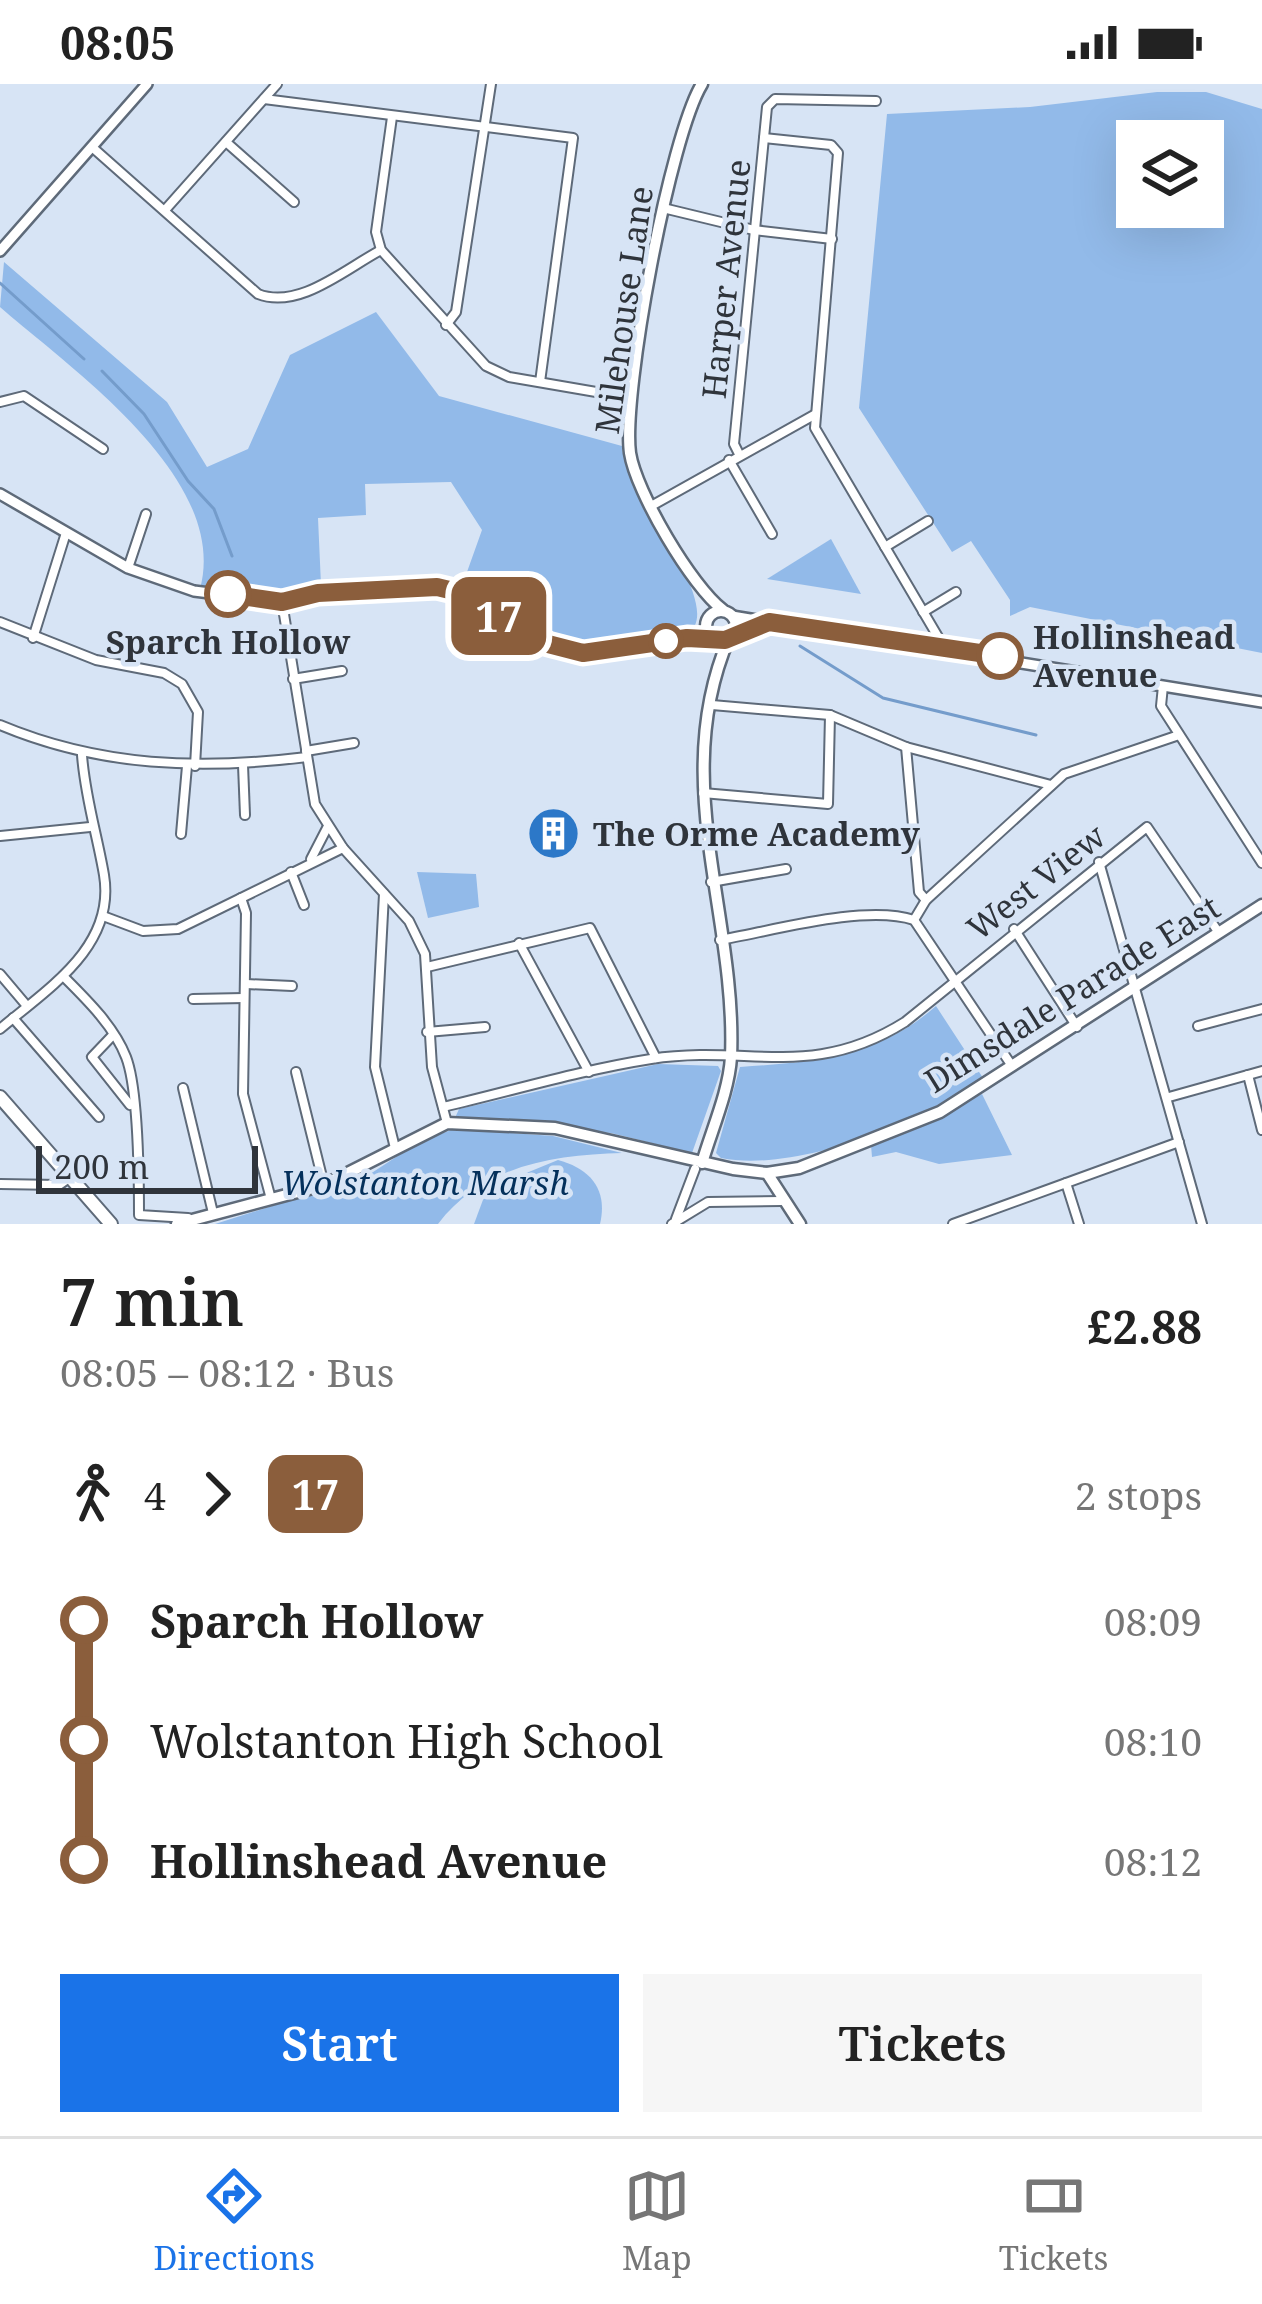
<!DOCTYPE html>
<meta charset="utf-8">
<style>
body{margin:0;font-family:"Noto Serif",serif;background:#f6f6f6;color:#222;height:100vh;display:flex;flex-direction:column;font-size:45px;white-space:nowrap}
*{box-sizing:border-box;margin:0}
p{font-size:39px;color:#767676}
.icon{flex:none;width:66px;height:66px;fill:none;stroke:currentColor;stroke-width:2;stroke-linecap:round;stroke-linejoin:round}
.map{position:relative;height:1140px;overflow:hidden}
.panel{display:flex;flex-direction:column;background:#fff;flex:1}
.panel>*{flex:none}
.badge{padding:0 24px;border-radius:18px;font-size:42px;line-height:78px}
.tools{position:absolute;left:1116px;top:36px;display:grid;gap:24px}
.tools a{display:grid;place-items:center;width:108px;height:108px;border-radius:0px;background:#fff;box-shadow:0 12px 48px #0002;font-size:60px}
.scale{position:absolute;left:36px;bottom:30px;width:222px;box-sizing:border-box;padding-left:12px;border:6px solid #2f343b;border-top:0;font-size:33px;line-height:42px;white-space:nowrap;color:#2f343b;-webkit-text-stroke:9px #d7e4f5;paint-order:stroke}
.map>.badge{position:absolute;translate:-50% -50%;box-shadow:0 0 0 6px #fff}
.legs{display:flex;align-items:center;gap:18px;height:132px;padding:0 60px;font-size:39px}
.legs p{margin-inline-start:auto}
.summary{display:flex;align-items:center;justify-content:space-between;height:204px;padding:0 60px}
h1{font-size:66px;font-weight:600;line-height:90px}
.button{display:flex;gap:24px;margin-top:auto;padding:24px 60px}
.button a{flex:1;height:138px;border-radius:0px;background:#1a73e8;color:#fff;font-size:48px;font-weight:600;line-height:138px;text-align:center}
.button a+a{background:#f6f6f6;color:#222}
ul{padding:0 60px;list-style:none}
li{display:flex;align-items:center;gap:42px;height:120px;font-size:45px}
li i{display:grid;place-items:center;width:18px;height:100%;margin:0 15px;background:currentColor}
li i::after{content:'';width:30px;height:30px;margin:-15px;border:9px solid;border-radius:50%;background:#fff}
li p{margin-inline-start:auto}
li:first-child i{background:linear-gradient(#0000 50%,currentColor 0)}
li:last-child i{background:linear-gradient(currentColor 50%,#0000 0)}
.status{display:flex;justify-content:space-between;align-items:center;height:84px;padding:0 60px;background:#fff;direction:ltr}
.status svg{height:33px;fill:currentColor}
.tab-bar{display:flex;justify-content:space-around;align-items:center;height:168px;border-top:3px solid #e0e0e0;background:#fff;font-size:33px;color:#767676}
.tab-bar a{display:grid;justify-items:center;gap:6px}
.tab-bar .current{color:#1a73e8}
.map>svg:first-child{display:block}
</style>
<div class="status"><b>08:05</b><svg viewBox="0 0 49 12"><path d="M0 12V9h3v3zM5 12V6h3v6zM10 12V3h3v9zM15 12V0h3v12zM26 1h20v11H26zM47 4h2v5h-2z"/></svg></div>
<div class="map">
<svg width="1262" height="1140" viewBox="0 0 1262 1140">
<rect width="100%" height="100%" fill="#d7e4f5"/>
<g fill="#92bae9" fill-rule="evenodd">
<path d="M1157,8H1206L1262,25V569L1030,523L1010,532V516L971,457L952,468L859,324L887,30L1030,23ZM1137,57H1203V123H1137Z"/>
<path d="M4,178L167,318L207,383L248,365L290,271L376,228L439,312L622,362C623,405 730,524 687,550C629,561 583,571 529,540C506,527 485,511 462,502L482,446L451,398L365,400L366,431L318,434L321,501L262,509L200,505C230,394 71,285 0,223Z"/>
<polygon points="831,455 861,510 767,495"/>
<polygon points="417,788 476,790 479,823 428,834"/>
<path d="M936,922L983,994C921,1039 796,1089 721,1074L716,1069L740,983C815,978 878,973 936,922Z"/>
<polygon points="658,980 718,982 721,987 692,1069 611,1049 455,1034 459,1025"/>
<polygon points="982,1010 1012,1071 939,1080 896,1068 872,1073 871,1061"/>
<path d="M454,1045L553,1052L622,1069C554,1071 483,1081 438,1140H215L367,1092L419,1058Z"/>
<path d="M558,1076C591,1085 608,1106 600,1140H474L487,1105Z"/>
</g>
<g fill="none" stroke-linecap="round" stroke-linejoin="round">
<g stroke="#749ccb" stroke-width="3">
<polyline points="0,199 84,275"/>
<polyline points="102,287 144,330 188,397 214,425 232,472"/>
<polyline points="800,562 883,614 1036,651"/>
</g>
<defs>
<g id="minor">
<polyline points="264,15 573,54 540,298"/>
<polyline points="392,33 376,148 381,166 486,282 509,293 631,314"/>
<polyline points="764,54 831,61 838,69 815,344 944,563"/>
<polyline points="226,58 294,118"/>
<path d="M92,63L258,210C299,226 345,185 381,166"/>
<polyline points="663,124 754,146 832,155"/>
<polyline points="165,126 277,0"/>
<polyline points="446,241 456,228 491,0"/>
<polyline points="0,318 24,312 103,365"/>
<polyline points="739,370 734,360 767,23 775,15 876,17"/>
<polyline points="729,376 772,450"/>
<polyline points="653,421 814,331"/>
<polyline points="885,463 928,437"/>
<polyline points="128,484 146,430"/>
<polyline points="282,518 315,720 343,764 409,837 425,870 432,983 447,1039"/>
<polyline points="923,528 956,508"/>
<polyline points="0,538 96,576 164,589 182,600 198,628 195,682"/>
<polyline points="33,554 65,452"/>
<polyline points="293,595 342,587"/>
<polyline points="1163,602 1161,622 1262,779"/>
<polyline points="712,621 830,631 906,663 1051,701"/>
<path d="M0,641C100,683 200,686 307,673"/>
<polyline points="906,663 919,808 926,816"/>
<polyline points="306,667 354,659"/>
<polyline points="243,681 245,731"/>
<polyline points="703,709 828,720 830,631"/>
<polyline points="181,750 187,682"/>
<polyline points="0,752 90,743"/>
<polyline points="311,775 327,744"/>
<polyline points="1099,778 1202,1140"/>
<polyline points="291,788 304,821"/>
<polyline points="711,798 786,785"/>
<polyline points="384,810 375,983 395,1064"/>
<polyline points="241,814 246,829 243,1010 271,1115"/>
<polyline points="103,832 143,847 178,845 343,764"/>
<polyline points="914,836 926,816 1064,690 1179,651"/>
<polyline points="1014,845 1077,943"/>
<path d="M720,856C772,847 865,820 914,836L1012,982"/>
<polyline points="519,859 589,988"/>
<polyline points="427,883 590,844 656,974"/>
<polyline points="0,890 27,922"/>
<path d="M63,892C86,915 114,942 126,973C138,1004 139,1094 139,1131L188,1134"/>
<polyline points="246,900 292,902"/>
<polyline points="193,915 244,914"/>
<polyline points="13,934 99,1033"/>
<polyline points="1198,942 1262,925"/>
<path d="M0,945C47,905 116,863 104,791C97,750 85,713 82,671"/>
<polyline points="427,948 485,943"/>
<polyline points="113,951 92,973 130,1021"/>
<polyline points="296,988 324,1101"/>
<polyline points="1248,991 1262,1046"/>
<polyline points="183,1004 213,1129"/>
<polyline points="1169,1013 1262,987"/>
<path d="M443,1023C512,1007 581,986 651,975C748,960 811,997 905,938L1147,743L1219,849"/>
<polyline points="1066,1099 1079,1140"/>
<polyline points="0,1100 59,1101 69,1094"/>
<polyline points="676,1135 695,1085"/>
<polyline points="672,1140 708,1118 781,1117"/>
<polyline points="953,1140 1179,1058"/>
</g>
<g id="tertiary">
<polyline points="0,167 147,0"/>
<polyline points="0,410 128,484 194,507 282,518 318,509 437,503 458,509 547,560 583,569 710,553"/>
<polyline points="732,532 1262,618"/>
<polyline points="734,548 758,541"/>
</g>
<g id="secondary">
<path d="M702,0C670,52 622,309 630,369C636,408 692,503 723,526"/>
<circle cx="721" cy="542" r="15"/>
<path d="M702,1079C712,1045 729,1007 731,973C737,831 668,696 729,554"/>
<polyline points="767,1089 800,1140"/>
<polyline points="177,1140 324,1101 447,1039 555,1044 733,1085 767,1089 799,1084 940,1028 1262,821"/>
</g>
<polyline id="trunk" points="0,1013 111,1140"/>
</defs>
<use href="#minor" stroke="#5e6a79" stroke-width="12"/>
<use href="#tertiary" stroke="#5e6a79" stroke-width="14"/>
<use href="#secondary" stroke="#5e6a79" stroke-width="15"/>
<use href="#trunk" stroke="#5e6a79" stroke-width="16"/>
<use href="#minor" stroke="#fff" stroke-width="8"/>
<use href="#tertiary" stroke="#fff" stroke-width="9"/>
<use href="#secondary" stroke="#fff" stroke-width="10"/>
<use href="#trunk" stroke="#fff" stroke-width="12"/>
</g>
<g fill="none" stroke-linecap="round" stroke-linejoin="round">
<defs>
<polyline id="line-1" points="228,510 282,518 318,509 437,503 458,508 548,560 583,569 687,554 725,556 769,538 1000,572"/>
</defs>
<use href="#line-1" stroke="#fff" stroke-width="27"/>
<use href="#line-1" stroke="#8b5e3c" stroke-width="18"/>
</g>
<defs>
<symbol id="building-disc" viewBox="-11 -11 22 22"><circle r="9.5" fill="#2c78c8" stroke="#d7e4f5"/><path d="M-4-6H4V6H1V3H-1V6H-4ZM-2.5-4.3h1.7v1.8h-1.7ZM.8-4.3h1.7v1.8H.8ZM-2.5-1h1.7V.8h-1.7ZM.8-1h1.7V.8H.8Z" fill="#fff"/></symbol>
</defs>
<g fill-rule="evenodd">
<use href="#building-disc" x="524" y="720" width="59" height="59"/>
</g>
<g fill="#fff" stroke="#8b5e3c" stroke-width="6">
<circle cx="228" cy="510" r="21"/>
<circle cx="666" cy="557" r="15"/>
<circle cx="1000" cy="572" r="21"/>
</g>
<g text-anchor="middle" stroke-width="9" stroke-linejoin="round" paint-order="stroke">
<g font-size="33" fill="#2f343b" stroke="#d7e4f5">
<text transform="translate(726 195) rotate(-84)" y="12">Harper Avenue</text>
<text transform="translate(624 226) rotate(-82)" y="12">Milehouse Lane</text>
<text transform="translate(1036 798) rotate(-38)" y="12">West View</text>
<text transform="translate(1072 910) rotate(-32)" y="12">Dimsdale Parade East</text>
</g>
<g font-size="33" font-weight="bold" fill="#2f343b" stroke="#d7e4f5" text-anchor="start">
<text x="1033" y="565">Hollinshead<tspan x="1033" dy="38">Avenue</tspan></text>
<text x="228" y="570" text-anchor="middle">Sparch Hollow</text>
</g>
<g font-size="33" font-weight="bold" fill="#2f343b" stroke="#d7e4f5" text-anchor="start">
<text x="593" y="762">The Orme Academy</text>
</g>
<g font-size="33" font-style="italic" fill="#04305b" stroke="#d7e4f5">
<text x="425" y="1111">Wolstanton Marsh</text>
</g>
</g>
</svg>
<div class="tools">
<a><svg class="icon" aria-label="layers" viewBox="0 0 24 24"><path d="M12 4l9 5-9 5-9-5zM3 14l9 5 9-5"/></svg></a>
</div>
<div class="scale">200 m</div>
<b class="badge" style="left:499px;top:532px;background:#8b5e3c;color:#fff">17</b>
</div>
<section class="panel">
<div class="summary"><div><h1>7 min</h1><p>08:05 – 08:12 · Bus</p></div><b>£2.88</b></div>
<div class="legs"><svg class="icon" aria-label="walk" viewBox="0 0 24 24"><circle cx="13" cy="4" r="2"/><path d="M13 8l-2 6 4 7M11 14l-3 7M7 12l3-4h3l4 4"/></svg>4<svg class="icon" aria-label="forward" viewBox="0 0 24 24"><path d="M9 5l7 7-7 7"/></svg><b class="badge" style="background:#8b5e3c;color:#fff">17</b><p>2 stops</p></div>
<ul>
<li><i style="color:#8b5e3c"></i><b>Sparch Hollow</b><p>08:09</p></li>
<li><i style="color:#8b5e3c"></i><span>Wolstanton High School</span><p>08:10</p></li>
<li><i style="color:#8b5e3c"></i><b>Hollinshead Avenue</b><p>08:12</p></li>
</ul>
<div class="button"><a>Start</a><a>Tickets</a></div>
</section>
<nav class="tab-bar">
<a class="current"><svg class="icon" aria-label="directions" viewBox="0 0 24 24"><path d="M12 3l9 9-9 9-9-9zM9 14v-3h6M13 9l2 2-2 2"/></svg>Directions</a>
<a><svg class="icon" aria-label="map" viewBox="0 0 24 24"><path d="M3 6l6-2 6 2 6-2v14l-6 2-6-2-6 2zM9 4v14M15 6v14"/></svg>Map</a>
<a><svg class="icon" aria-label="tickets" viewBox="0 0 24 24"><path d="M3 7h18v10H3zM15 7v10"/></svg>Tickets</a>
</nav>
